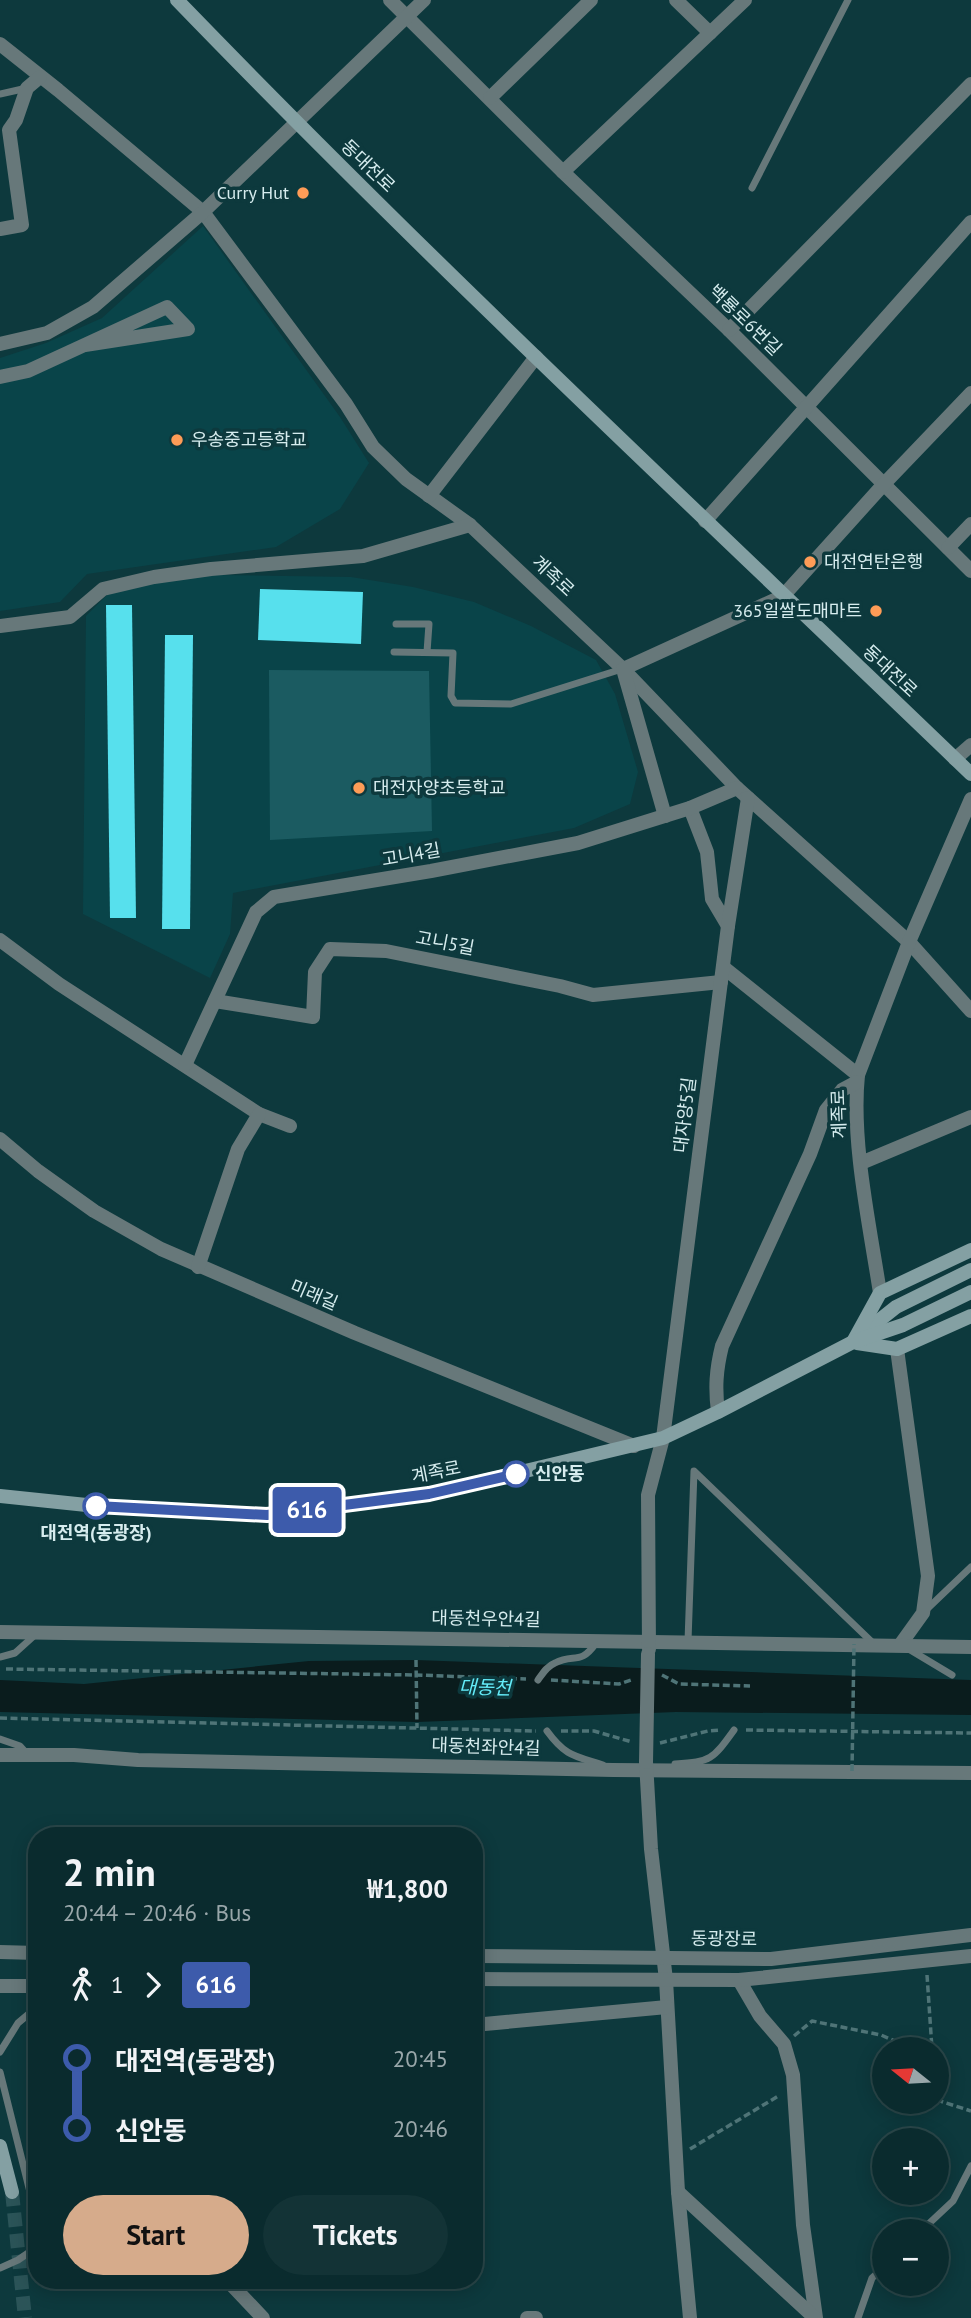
<!DOCTYPE html>
<meta charset="utf-8">
<style>
body{margin:0;font-family:"PT Sans","Noto Sans KR",sans-serif;background:#133336;color:#f1f3f6;height:100vh;display:flex;flex-direction:column;font-size:26px;white-space:nowrap}
*{box-sizing:border-box;margin:0}
p{font-size:23px;color:#99a7aa}
.icon{flex:none;width:38px;height:38px;fill:none;stroke:currentColor;stroke-width:2;stroke-linecap:round;stroke-linejoin:round}
.map{position:relative;flex:1;overflow:hidden}
.sheet{position:absolute;left:28px;top:1827px;width:455px;height:462px;display:flex;flex-direction:column;background:#0a2b2e;border-radius:28px;box-shadow:0 4px 18px #0003,0 0 0 2px #2a474a}
.sheet>*{flex:none}
.badge{padding:0 14px;border-radius:5px;font-size:24px;line-height:46px}
.needle{width:46px;rotate:288deg}
.buttons{position:absolute;left:872px;top:2037px;display:grid;gap:14px}
.buttons a{display:grid;place-items:center;width:77px;height:77px;border-radius:50%;background:#0a2b2e;box-shadow:0 4px 18px #0003,0 0 0 2px #2a474a;font-size:35px}
.map>.badge{position:absolute;translate:-50% -50%;box-shadow:0 0 0 4px #fff}
.legs{display:flex;align-items:center;gap:10px;height:77px;padding:0 35px;font-size:23px}
.legs p{margin-inline-start:auto}
.summary{display:flex;align-items:center;justify-content:space-between;height:119px;padding:0 35px}
h1{font-size:38px;font-weight:600;line-height:52px}
.primary-button{display:flex;gap:14px;margin-top:auto;padding:14px 35px}
.primary-button a{flex:1;height:80px;border-radius:42px;background:#d6ab8b;color:#111;font-size:28px;font-weight:600;line-height:80px;text-align:center}
.primary-button a+a{background:#133336;color:#f1f3f6}
ul{padding:0 35px;list-style:none}
li{display:flex;align-items:center;gap:24px;height:70px;font-size:26px}
li i{display:grid;place-items:center;width:10px;height:100%;margin:0 9px;background:currentColor}
li i::after{content:'';width:18px;height:18px;margin:-9px;border:5px solid;border-radius:50%;background:#0a2b2e}
li p{margin-inline-start:auto}
li:first-child i{background:linear-gradient(#0000 50%,currentColor 0)}
li:last-child i{background:linear-gradient(currentColor 50%,#0000 0)}
.map>svg:first-child{display:block}
</style>
<div class="map">
<svg width="971" height="2318" viewBox="0 0 971 2318">
<rect width="100%" height="100%" fill="#0d393d"/>
<g fill="#094449">
<polygon points="203,226 340,417 369,463 340,509 276,547 87,574 60,602 0,611 0,358 46,343 102,318"/>
<polygon points="213,575 351,577 413,587 474,602 531,626 596,660 615,694 638,772 630,804 574,828 233,893 230,934 210,978 83,914 86,616 108,594 158,582"/>
</g>
<polygon fill="#1b5b61" points="269,670 429,671 432,831 270,840"/>
<polygon fill="#0a1c1d" points="416,1660 971,1680 971,1715 676,1712 417,1722 0,1712 0,1680 84,1684 309,1661"/>
<g fill="#57e0ed">
<polygon points="260,589 363,592 361,644 258,640"/>
<polygon points="106,605 132,605 136,918 110,918"/>
<polygon points="165,635 193,635 190,929 162,929"/>
</g>
<g fill="none" stroke-linecap="round" stroke-linejoin="round">
<polyline stroke="#2b5458" stroke-width="14" stroke-dasharray="14 7" stroke-linecap="butt" points="12,2192 25,2318"/>
<g stroke="#4f7477" stroke-width="3.5" stroke-dasharray="7 3.5" stroke-linecap="butt">
<polyline points="416,1660 417,1728"/>
<polyline points="6,1669 416,1675 526,1679"/>
<polyline points="662,1675 679,1684 750,1686"/>
<polyline points="551,1680 619,1684 634,1679"/>
<polyline points="0,1718 536,1731"/>
<polyline points="746,1730 971,1733"/>
<polyline points="561,1731 594,1731 632,1742"/>
<polyline points="660,1743 708,1731 720,1730"/>
<polyline points="927,1975 932,2049"/>
<polyline points="794,2036 812,2021 881,2035 897,2042 931,2043"/>
<polyline points="936,2089 937,2100 971,2111"/>
<polyline points="690,2149 780,2095"/>
</g>
<g stroke="#67787a" stroke-width="7">
<polyline points="0,94 27,88"/>
<polyline points="752,188 848,0"/>
<polyline points="396,624 429,624 427,652"/>
<polyline points="394,652 453,653 451,696 455,703 511,704 622,669"/>
<polyline points="926,1610 971,1567"/>
<polyline points="688,1641 694,1471 874,1644"/>
<polyline points="907,1648 952,1675"/>
<polyline points="0,1657 15,1653 36,1634"/>
<path d="M538,1680C543,1673 547,1666 555,1663C574,1653 580,1666 596,1643"/>
<path d="M547,1731C566,1757 575,1756 603,1765"/>
<polyline points="0,1739 20,1746 28,1755"/>
<path d="M675,1764C711,1762 713,1759 734,1730"/>
<polyline points="0,2052 18,2023 37,2007"/>
<polyline points="0,2072 37,2220"/>
<polyline points="921,2231 953,2201 971,2166"/>
<polyline points="0,2268 18,2260 37,2247"/>
<polyline points="858,2318 872,2278 884,2267"/>
</g>
<g stroke="#67787a" stroke-width="14">
<polyline points="390,0 563,172 729,330 971,571"/>
<polyline points="676,0 710,33"/>
<polyline points="0,44 58,90 203,212 346,404 373,447 406,479 470,525 623,669 737,788 909,942 971,1011"/>
<polyline points="490,98 591,0"/>
<polyline points="563,172 745,0"/>
<polyline points="0,229 22,225 9,130 16,120 27,88 40,77"/>
<polyline points="729,330 971,84"/>
<polyline points="0,344 47,333 93,307 203,212 424,0"/>
<polyline points="0,377 28,371 167,307 188,329 85,345"/>
<polyline points="429,496 536,357"/>
<polyline points="705,521 971,222"/>
<polyline points="948,548 971,524"/>
<polyline points="0,626 70,617 103,589 154,577 211,569 363,556 470,525"/>
<polyline points="955,759 971,745"/>
<polyline points="690,808 707,852 712,899 728,926"/>
<polyline points="665,816 623,669 783,596 883,485 971,393"/>
<polyline points="0,940 59,984 259,1114 290,1126"/>
<polyline points="723,967 858,1075"/>
<polyline points="215,1001 313,1017 315,972 330,949 386,951 560,986 593,995 721,982"/>
<polyline points="185,1065 256,912 274,897 431,871 578,843 690,808 737,788"/>
<polyline points="0,1139 38,1171 94,1211 161,1249 355,1333 634,1446"/>
<polyline points="861,1163 971,1117"/>
<polyline points="198,1267 238,1149 259,1114"/>
<path d="M880,1293C870,1227 851,1141 858,1075L909,942L971,799"/>
<polyline points="897,1349 928,1576 923,1613 900,1645"/>
<path d="M718,1412C715,1388 716,1370 722,1346L810,1154L826,1110L842,1090L857,1082"/>
<polyline points="0,1632 971,1647"/>
<polyline points="649,1649 648,1495 663,1438 728,926 748,798"/>
<polyline points="0,1755 74,1755 138,1760 613,1770 971,1773"/>
<polyline points="646,1762 651,1849 666,1980 678,2192 690,2318"/>
<polyline points="739,1980 760,2016 784,2044 793,2075 803,2225 816,2318"/>
<polyline points="474,2025 667,2007"/>
<polyline points="678,2192 815,2318"/>
<polyline points="227,2280 263,2318"/>
<polyline points="359,2280 360,2284"/>
<polyline points="527,2318 536,2318"/>
</g>
<g stroke="#67787a" stroke-width="14">
<polyline points="0,1952 37,1953"/>
<polyline points="474,1956 771,1959 971,1935"/>
<polyline points="474,1979 739,1980 971,1956"/>
<polyline points="0,1986 37,1986"/>
</g>
<g stroke="#84a0a3" stroke-width="14">
<path d="M177,0C434,266 705,518 971,774"/>
<polyline points="862,1334 896,1307 971,1270"/>
<polyline points="853,1342 880,1293 971,1250"/>
<polyline points="857,1343 897,1349 971,1316"/>
<polyline points="0,1496 96,1506 266,1515 429,1494 663,1438 718,1412 853,1342 903,1325 971,1292"/>
<polyline points="0,2146 12,2192"/>
</g>
<polyline stroke="#4f7477" stroke-width="3.5" stroke-dasharray="7 3.5" stroke-linecap="butt" points="852,1771 854,1644"/>
<polyline stroke="#67787a" stroke-width="14" points="646,1762 648,1654"/>
</g>
<g fill="none" stroke-linecap="round" stroke-linejoin="round">
<defs>
<polyline id="line-1" points="96,1506 267,1515 429,1494 516,1474"/>
</defs>
<use href="#line-1" stroke="#fff" stroke-width="16"/>
<use href="#line-1" stroke="#3d5bab" stroke-width="10"/>
</g>
<g fill="#fe9c57" stroke="#0d393d" stroke-width="2.5">
<circle cx="303" cy="193" r="7"/>
<circle cx="177" cy="440" r="7"/>
<circle cx="810" cy="562" r="7"/>
<circle cx="876" cy="611" r="7"/>
<circle cx="359" cy="788" r="7"/>
</g>
<g fill="#fff" stroke="#3d5bab" stroke-width="3.5">
<circle cx="516" cy="1474" r="12"/>
<circle cx="96" cy="1506" r="12"/>
</g>
<g text-anchor="middle" stroke-width="7" stroke-linejoin="round" paint-order="stroke">
<g font-size="18" fill="#d6ecee" stroke="#0d393d">
<text transform="translate(368 166) rotate(44)" y="6">동대전로</text>
<text transform="translate(745 320) rotate(44)" y="6">백룡로6번길</text>
<text transform="translate(553 576) rotate(43)" y="6">계족로</text>
<text transform="translate(890 671) rotate(43)" y="6">동대전로</text>
<text transform="translate(411 855) rotate(-10)" y="6">고니4길</text>
<text transform="translate(445 943) rotate(11)" y="6">고니5길</text>
<text transform="translate(839 1114) rotate(-92)" y="6">계족로</text>
<text transform="translate(685 1115) rotate(-83)" y="6">대자양5길</text>
<text transform="translate(314 1295) rotate(23)" y="6">미래길</text>
<text transform="translate(436 1472) rotate(-11)" y="6">계족로</text>
<text transform="translate(486 1619) rotate(1)" y="6">대동천우안4길</text>
<text transform="translate(486 1747) rotate(2)" y="6">대동천좌안4길</text>
<text transform="translate(724 1939) rotate(1)" y="6">동광장로</text>
</g>
<g font-size="18" fill="#d6ecee" stroke="#0d393d" text-anchor="start">
<text x="289" y="199" text-anchor="end">Curry Hut</text>
<text x="191" y="446">우송중고등학교</text>
<text x="824" y="568">대전연탄은행</text>
<text x="862" y="617" text-anchor="end">365일쌀도매마트</text>
<text x="373" y="794">대전자양초등학교</text>
</g>
<g font-size="18" font-weight="bold" fill="#d6ecee" stroke="#0d393d" text-anchor="start">
<text x="535" y="1480">신안동</text>
<text x="96" y="1539" text-anchor="middle">대전역(동광장)</text>
</g>
<g font-size="19" font-style="italic" fill="#64ecf9" stroke="#0d393d">
<text transform="translate(485 1687) rotate(1)" y="7">대동천</text>
</g>
</g>
</svg>
<div class="buttons">
<a><svg class="needle" viewBox="-14 -14 28 28"><path d="M0-13l5 13h-10z" fill="#e53935"/><path d="M0 13l5-13h-10z" fill="#99a7aa"/></svg></a>
<a>+</a>
<a>−</a>
</div>
<b class="badge" style="left:307px;top:1510px;background:#3d5bab;color:#fff">616</b>
<section class="sheet">
<div class="summary"><div><h1>2 min</h1><p>20:44 – 20:46 · Bus</p></div><b>₩1,800</b></div>
<div class="legs"><svg class="icon" aria-label="walk" viewBox="0 0 24 24"><circle cx="13" cy="4" r="2"/><path d="M13 8l-2 6 4 7M11 14l-3 7M7 12l3-4h3l4 4"/></svg>1<svg class="icon" aria-label="forward" viewBox="0 0 24 24"><path d="M9 5l7 7-7 7"/></svg><b class="badge" style="background:#3d5bab;color:#fff">616</b></div>
<ul>
<li><i style="color:#3d5bab"></i><b>대전역(동광장)</b><p>20:45</p></li>
<li><i style="color:#3d5bab"></i><b>신안동</b><p>20:46</p></li>
</ul>
<div class="primary-button"><a>Start</a><a>Tickets</a></div>
</section>
</div>
